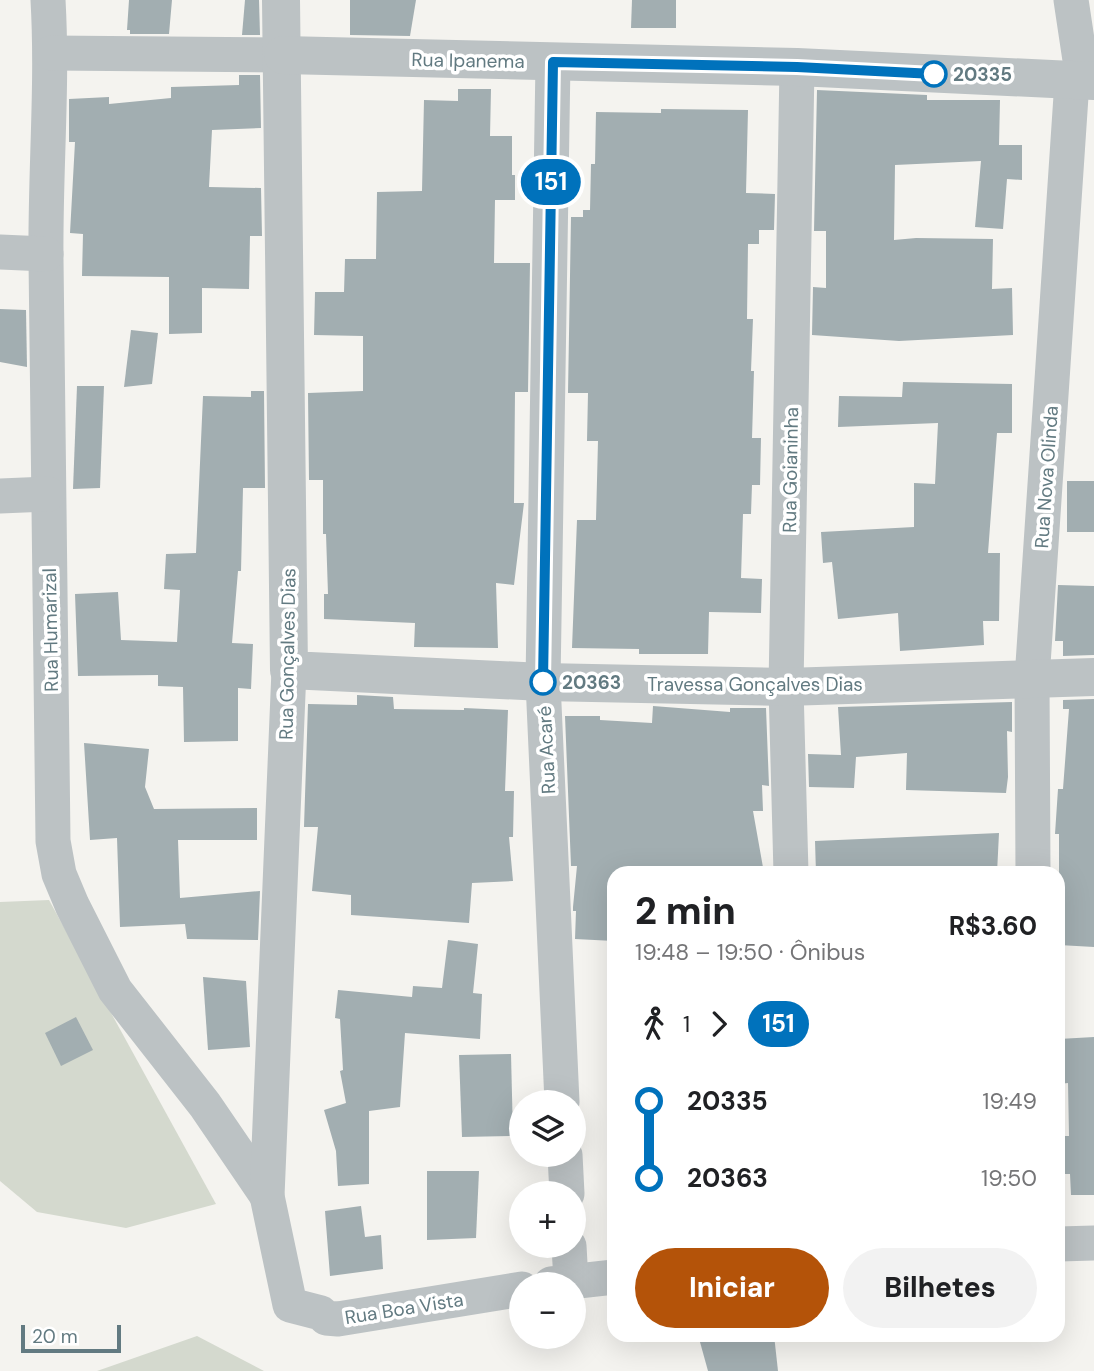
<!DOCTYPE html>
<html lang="pt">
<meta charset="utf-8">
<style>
body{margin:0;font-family:"DM Sans",sans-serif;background:#f2f2f2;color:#202124;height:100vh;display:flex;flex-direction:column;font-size:26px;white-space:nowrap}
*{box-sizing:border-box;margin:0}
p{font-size:23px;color:#757577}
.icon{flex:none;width:38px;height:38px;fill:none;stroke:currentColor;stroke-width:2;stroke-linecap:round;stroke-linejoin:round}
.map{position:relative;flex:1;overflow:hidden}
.panel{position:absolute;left:607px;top:866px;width:458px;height:476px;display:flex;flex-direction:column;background:#fff;border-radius:21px;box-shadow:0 7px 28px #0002}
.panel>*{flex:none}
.badge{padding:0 14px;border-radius:23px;font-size:24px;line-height:46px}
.controls{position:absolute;left:509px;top:1090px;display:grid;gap:14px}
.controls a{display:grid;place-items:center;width:77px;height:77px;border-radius:50%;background:#fff;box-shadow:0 7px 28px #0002;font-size:35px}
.scale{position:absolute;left:21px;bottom:18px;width:100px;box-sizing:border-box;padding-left:7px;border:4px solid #627a81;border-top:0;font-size:19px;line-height:24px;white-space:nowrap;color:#627a81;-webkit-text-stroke:5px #fff;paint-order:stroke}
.map>.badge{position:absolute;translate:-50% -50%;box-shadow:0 0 0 4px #fff}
.legs{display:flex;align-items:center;gap:10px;height:77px;padding:0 28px;font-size:23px}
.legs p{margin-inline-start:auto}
.summary{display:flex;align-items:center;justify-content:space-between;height:119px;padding:0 28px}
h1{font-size:38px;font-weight:800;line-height:52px}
.action{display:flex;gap:14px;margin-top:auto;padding:14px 28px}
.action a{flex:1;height:80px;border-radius:42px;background:#b45309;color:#fff;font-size:28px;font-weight:800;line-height:80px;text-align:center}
.action a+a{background:#f2f2f2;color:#202124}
ul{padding:0 28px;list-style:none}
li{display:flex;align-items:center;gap:24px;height:77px;font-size:26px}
li i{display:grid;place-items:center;width:10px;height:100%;margin:0 9px;background:currentColor}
li i::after{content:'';width:18px;height:18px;margin:-9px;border:5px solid;border-radius:50%;background:#fff}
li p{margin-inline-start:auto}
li:first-child i{background:linear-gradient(#0000 50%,currentColor 0)}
li:last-child i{background:linear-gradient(currentColor 50%,#0000 0)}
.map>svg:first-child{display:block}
</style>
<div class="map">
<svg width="1094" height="1371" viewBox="0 0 1094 1371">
<rect width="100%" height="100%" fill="#f4f3ef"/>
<g fill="#d4d9ce">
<polygon points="49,900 216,1204 126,1228 37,1212 0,1181 0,902"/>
<polygon points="197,1336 264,1371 97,1371"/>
</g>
<g fill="#a2aeb1">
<polygon points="129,0 172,0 169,34 130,34 130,30 127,30"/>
<polygon points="245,0 259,0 260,35 242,35"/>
<polygon points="350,0 416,0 410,36 350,35"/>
<polygon points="632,0 676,0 676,28 631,28"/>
<polygon points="239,75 260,75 261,128 212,130 209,187 261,188 262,236 250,236 249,289 202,288 202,333 169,334 169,277 82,276 83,234 70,233 75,142 69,142 69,99 109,97 109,104 171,98 171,87 239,85"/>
<polygon points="458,89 491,89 490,136 512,136 512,175 515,175 515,200 495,200 494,263 530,263 528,392 515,392 514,503 524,503 514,585 496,583 498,648 414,647 415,623 324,619 324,594 328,594 326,534 323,534 323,480 309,480 308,393 363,391 363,336 314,335 315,292 344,292 345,259 376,259 377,192 422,191 424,100 458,101"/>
<polygon points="817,90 927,95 927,100 1000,100 999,145 1022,145 1022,180 1007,179 1003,229 975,227 981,161 895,165 894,240 916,238 993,239 992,289 1012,288 1013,335 899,341 812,335 813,287 826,288 826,231 814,231"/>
<polygon points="661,109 748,110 746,193 775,194 774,230 759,230 759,244 748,244 747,319 753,319 751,371 754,371 752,438 761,438 760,485 752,485 751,514 743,514 741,578 762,579 761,613 709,612 708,654 639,654 639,649 572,648 577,520 596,520 598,441 587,441 588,393 568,393 571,217 583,217 583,210 590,210 591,164 595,164 596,112 661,113"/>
<polygon points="0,309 26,310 27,367 0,362"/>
<polygon points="131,330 158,333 152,384 124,387"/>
<polygon points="903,382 1012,384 1012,433 997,433 988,553 1000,553 999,621 983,621 984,645 900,651 898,613 838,619 832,562 823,563 821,532 914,527 914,483 935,484 938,423 838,427 839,396 902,397"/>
<polygon points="77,386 104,386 100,488 73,489"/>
<polygon points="251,391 264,391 265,488 243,488 241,571 238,571 232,643 253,644 251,689 238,688 238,741 184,742 183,687 158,686 158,675 78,676 75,594 118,592 121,640 177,642 180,590 164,589 166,554 196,553 203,396 251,397"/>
<rect x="1067" y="481" width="27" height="51"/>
<polygon points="1058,585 1094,586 1094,655 1063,656 1063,641 1055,641"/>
<polygon points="357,695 393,697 394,709 464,710 464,708 508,710 505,791 514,791 513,837 509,837 513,881 472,883 469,923 351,915 351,895 312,891 318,827 304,827 308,704 357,705"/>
<polygon points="1094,699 1094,947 1059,945 1062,877 1059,877 1059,834 1055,834 1058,789 1063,789 1069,709 1063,709 1063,700"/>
<polygon points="1012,702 1012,732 1007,731 1008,777 1006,793 906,790 907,753 856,757 854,788 809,787 808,754 841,755 838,707"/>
<polygon points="653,706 730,712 730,708 766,708 769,786 762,785 763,811 753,811 764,873 614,873 614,941 575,939 576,911 573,911 573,907 577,866 571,866 565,716 600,716 600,720 652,723"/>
<polygon points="84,743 149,749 145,787 154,809 257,808 257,840 178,840 180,898 260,891 258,940 187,939 185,924 120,927 117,838 90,840"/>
<polygon points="999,833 997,873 913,873 913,870 816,873 815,841"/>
<polygon points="448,940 478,944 473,993 482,994 480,1039 405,1033 400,1107 369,1111 369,1184 338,1186 336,1151 324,1110 346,1103 340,1071 343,1070 340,1019 335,1018 338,990 412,997 413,986 442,988"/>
<polygon points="203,977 246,981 250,1047 208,1050"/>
<polygon points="76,1017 93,1050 61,1066 45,1033"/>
<polygon points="1094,1037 1094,1195 1071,1195 1070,1174 1065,1174 1064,1136 1069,1136 1068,1083 1059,1084 1059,1039"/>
<polygon points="511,1054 513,1136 462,1137 459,1055"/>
<polygon points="427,1171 479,1171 476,1238 427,1240"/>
<polygon points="361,1206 365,1237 381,1235 383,1269 330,1276 325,1211"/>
<polygon points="758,1335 774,1335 778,1371 708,1371 700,1342"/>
</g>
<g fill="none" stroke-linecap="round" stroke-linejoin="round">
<g stroke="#bcc2c4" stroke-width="35">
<path d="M48,0C53,86 45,172 46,259C47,453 50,647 53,841L59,874L72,905L115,990L205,1105L267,1196"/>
<polyline points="1071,0 1083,80"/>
<polyline points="51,53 283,55"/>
<polyline points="553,62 543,682 562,1102"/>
<polyline points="0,252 46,254"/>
<polyline points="0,496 48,494"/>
<polyline points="289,670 267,1196 290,1305 321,1313 326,1318 338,1319 522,1289"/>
<polyline points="791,873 786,687 797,67"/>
<polyline points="1033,873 1032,679 1072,81"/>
<polyline points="565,1155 567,1194"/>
<polyline points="1059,1244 1094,1243"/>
<polyline points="569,1246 571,1281"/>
<polyline points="551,1284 614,1277"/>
</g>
<g stroke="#bcc2c4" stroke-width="38">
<polyline points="281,0 289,670 543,682 786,687 1094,677"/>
<polyline points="283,55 797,67 1094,81"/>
</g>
</g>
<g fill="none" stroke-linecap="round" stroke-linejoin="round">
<defs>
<polyline id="line-1" points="543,682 553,62 797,67 934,74"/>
</defs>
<use href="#line-1" stroke="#fff" stroke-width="16"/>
<use href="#line-1" stroke="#0072bc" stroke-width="10"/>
</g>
<g fill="#fff" stroke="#0072bc" stroke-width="3.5">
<circle cx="934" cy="74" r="12"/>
<circle cx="543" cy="682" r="12"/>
</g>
<g text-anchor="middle" stroke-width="7" stroke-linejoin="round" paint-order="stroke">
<g font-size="19" fill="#627a81" stroke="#fff">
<text transform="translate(468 60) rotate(1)" y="7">Rua Ipanema</text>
<text transform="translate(790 470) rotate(-89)" y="7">Rua Goianinha</text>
<text transform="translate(1046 477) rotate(-86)" y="7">Rua Nova Olinda</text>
<text transform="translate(50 630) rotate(-91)" y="7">Rua Humarizal</text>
<text transform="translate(287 654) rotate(-89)" y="7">Rua Gonçalves Dias</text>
<text x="755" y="691">Travessa Gonçalves Dias</text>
<text transform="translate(546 750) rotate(-93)" y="7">Rua Acaré</text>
<text transform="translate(404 1308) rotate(-9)" y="7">Rua Boa Vista</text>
</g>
<g font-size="19" font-weight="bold" fill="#627a81" stroke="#fff" text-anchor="start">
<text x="953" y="81">20335</text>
<text x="562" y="689">20363</text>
</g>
</g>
</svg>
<div class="controls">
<a><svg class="icon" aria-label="layers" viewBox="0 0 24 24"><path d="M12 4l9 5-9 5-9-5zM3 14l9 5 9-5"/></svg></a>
<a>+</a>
<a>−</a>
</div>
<div class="scale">20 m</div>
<b class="badge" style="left:551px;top:182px;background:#0072bc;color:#fff">151</b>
<section class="panel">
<div class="summary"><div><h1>2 min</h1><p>19:48 – 19:50 · Ônibus</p></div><b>R$3.60</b></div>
<div class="legs"><svg class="icon" aria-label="walk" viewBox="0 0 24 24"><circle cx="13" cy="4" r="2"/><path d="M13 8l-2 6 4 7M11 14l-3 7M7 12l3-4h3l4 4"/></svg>1<svg class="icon" aria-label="forward" viewBox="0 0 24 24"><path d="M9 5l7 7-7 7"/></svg><b class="badge" style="background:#0072bc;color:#fff">151</b></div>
<ul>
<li><i style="color:#0072bc"></i><b>20335</b><p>19:49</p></li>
<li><i style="color:#0072bc"></i><b>20363</b><p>19:50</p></li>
</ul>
<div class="action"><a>Iniciar</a><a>Bilhetes</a></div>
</section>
</div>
